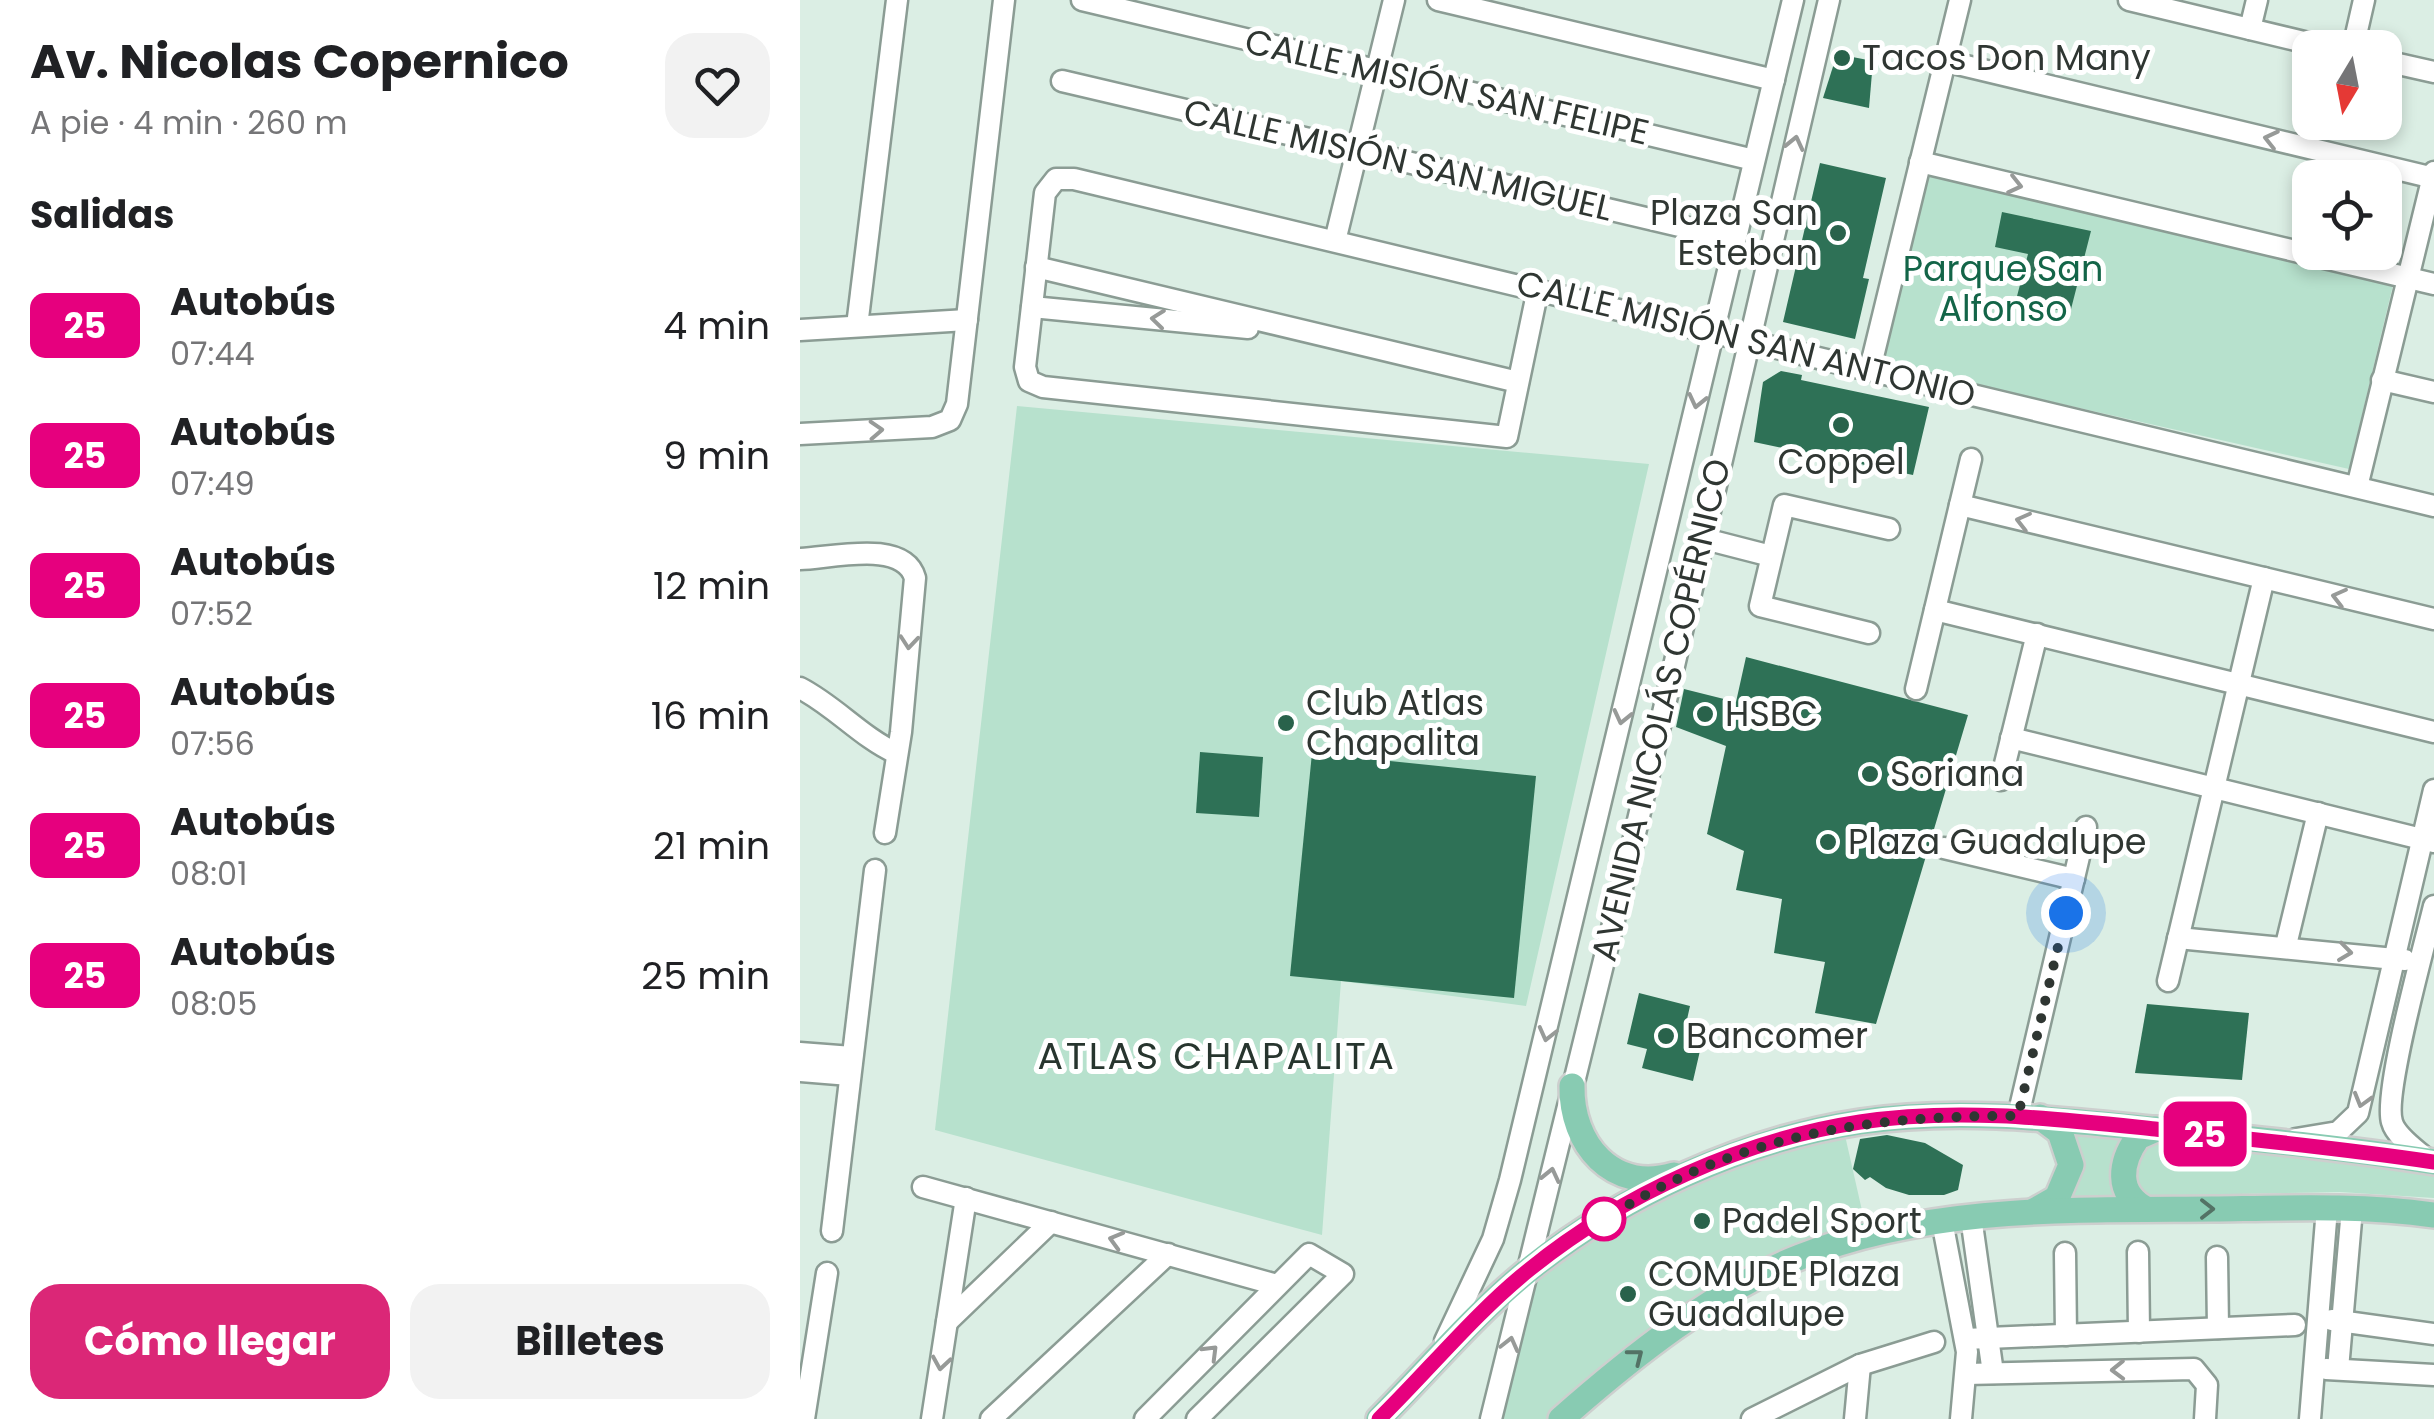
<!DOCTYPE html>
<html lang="es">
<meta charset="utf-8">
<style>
body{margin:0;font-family:Poppins,sans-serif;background:#f2f2f2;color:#202124;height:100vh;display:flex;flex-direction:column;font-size:38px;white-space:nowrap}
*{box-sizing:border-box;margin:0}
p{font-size:32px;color:#757577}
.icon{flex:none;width:55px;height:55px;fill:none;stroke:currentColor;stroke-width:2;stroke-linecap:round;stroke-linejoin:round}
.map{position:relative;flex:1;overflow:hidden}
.panel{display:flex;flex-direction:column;background:#fff;width:800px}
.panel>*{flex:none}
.badge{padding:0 20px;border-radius:15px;font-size:35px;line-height:65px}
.needle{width:65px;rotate:190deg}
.tools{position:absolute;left:1492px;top:30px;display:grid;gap:20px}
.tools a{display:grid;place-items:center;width:110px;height:110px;border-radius:20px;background:#fff;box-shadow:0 5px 15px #0003;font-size:50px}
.you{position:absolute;width:50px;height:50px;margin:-25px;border:8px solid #fff;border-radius:50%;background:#1a73e8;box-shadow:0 0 0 15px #1a73e833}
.map>.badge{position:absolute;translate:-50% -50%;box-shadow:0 0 0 5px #fff}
h2{padding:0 30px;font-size:38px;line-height:90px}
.round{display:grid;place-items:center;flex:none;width:105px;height:105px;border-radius:30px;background:#f2f2f2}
.overview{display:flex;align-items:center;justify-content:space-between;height:170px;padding:0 30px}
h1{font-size:48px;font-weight:700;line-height:75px}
.cta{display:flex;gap:20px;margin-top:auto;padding:20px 30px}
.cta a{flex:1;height:115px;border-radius:30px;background:#db2777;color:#fff;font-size:40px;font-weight:700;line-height:115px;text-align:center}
.cta a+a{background:#f2f2f2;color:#202124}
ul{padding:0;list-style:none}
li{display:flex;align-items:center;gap:30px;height:130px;padding:0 30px}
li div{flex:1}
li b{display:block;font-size:38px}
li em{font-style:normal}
li .badge{min-width:110px;font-weight:700;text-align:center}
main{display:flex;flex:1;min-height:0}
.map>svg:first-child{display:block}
</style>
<main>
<section class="panel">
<div class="overview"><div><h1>Av. Nicolas Copernico</h1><p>A pie · 4 min · 260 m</p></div><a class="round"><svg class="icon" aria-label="heart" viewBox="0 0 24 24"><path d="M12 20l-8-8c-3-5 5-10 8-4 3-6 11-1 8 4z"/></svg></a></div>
<h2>Salidas</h2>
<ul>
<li><span class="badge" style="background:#e6007e;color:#fff">25</span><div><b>Autobús</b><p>07:44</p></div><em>4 min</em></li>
<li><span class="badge" style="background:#e6007e;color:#fff">25</span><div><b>Autobús</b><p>07:49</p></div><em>9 min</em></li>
<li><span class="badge" style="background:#e6007e;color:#fff">25</span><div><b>Autobús</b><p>07:52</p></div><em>12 min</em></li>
<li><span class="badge" style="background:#e6007e;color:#fff">25</span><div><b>Autobús</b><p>07:56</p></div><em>16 min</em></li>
<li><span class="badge" style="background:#e6007e;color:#fff">25</span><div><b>Autobús</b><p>08:01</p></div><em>21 min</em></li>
<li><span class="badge" style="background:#e6007e;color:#fff">25</span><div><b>Autobús</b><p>08:05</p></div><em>25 min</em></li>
</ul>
<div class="cta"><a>Cómo llegar</a><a>Billetes</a></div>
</section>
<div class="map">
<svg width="1634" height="1419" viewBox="0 0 1634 1419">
<rect width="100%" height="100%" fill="#dbeee4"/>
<g fill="#b7e1cd">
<polygon points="1130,170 1593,285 1549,469 1081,363"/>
<polygon points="217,406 849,464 726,1006 541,981 522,1235 135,1130"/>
<path d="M1270,1130L1330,1135L1320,1199H1270C1284,1173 1281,1157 1270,1130Z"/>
<polygon points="1044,1131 1068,1237 883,1318 760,1419 693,1419 731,1270 899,1168"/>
<polygon points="1360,1137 1438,1151 1634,1172 1634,1198 1540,1192 1344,1196 1333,1185 1332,1158"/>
</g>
<g fill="#2e7156">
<polygon points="1037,54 1073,61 1069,108 1023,98"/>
<polygon points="1020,163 1086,178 1063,278 1069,279 1055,339 983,322"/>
<polygon points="1202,212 1291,231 1270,313 1216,300 1228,254 1195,247"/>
<polygon points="981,371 1002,375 1001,380 1129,407 1113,475 954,442 963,382"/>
<polygon points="946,657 1168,715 1076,1024 1015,1013 1025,962 974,953 982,899 936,890 944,851 907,834 926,746 876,727 884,689 936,702"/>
<polygon points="400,752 463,757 459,817 396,813"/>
<polygon points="512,753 736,776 714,998 490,976"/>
<polygon points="839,993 890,1006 886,1024 905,1029 893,1081 842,1068 847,1049 827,1044"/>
<polygon points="1347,1004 1449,1013 1442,1080 1335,1073"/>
<polygon points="1087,1135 1125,1143 1163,1165 1158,1190 1144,1195 1109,1195 1086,1188 1070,1177 1065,1180 1053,1169 1060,1139"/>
</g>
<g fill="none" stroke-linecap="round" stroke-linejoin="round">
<defs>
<g id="minor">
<polyline points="282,0 954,160"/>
<polyline points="638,0 974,80"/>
<polyline points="1329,0 1529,48"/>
<polyline points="1450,29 1457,0"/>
<polyline points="1553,48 1564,0"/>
<polyline points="1145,61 1634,178"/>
<polyline points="1585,61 1634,72"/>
<polyline points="262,81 935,239"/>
<polyline points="1120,162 1634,284"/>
<polyline points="535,241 594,0"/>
<polyline points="236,267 718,382"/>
<polyline points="738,289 707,437 243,387 229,381 225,367 245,193 256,179 274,179 1634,506"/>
<polyline points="232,307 448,328"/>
<polyline points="57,326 97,0"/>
<polyline points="0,330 167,320"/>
<polyline points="1070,369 1160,0"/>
<polyline points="1582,380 1634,392"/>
<polyline points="0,434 132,427 150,420 157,404 204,0"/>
<polyline points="1557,487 1634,172"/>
<polyline points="1160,505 1634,619"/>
<polyline points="901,538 971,556"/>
<path d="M0,559C32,558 104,539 115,578L101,732L85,833"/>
<polyline points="1135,610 1634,732"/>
<polyline points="1069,633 960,606 984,505 1089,529"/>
<path d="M0,688C35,706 61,737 96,753"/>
<polyline points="1116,689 1171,459"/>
<polyline points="1211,738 1634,842"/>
<polyline points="1201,780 1237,634"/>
<polyline points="1144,848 1274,879"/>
<polyline points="1378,938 1605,960"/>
<polyline points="1486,945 1518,813"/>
<polyline points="1368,981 1464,578"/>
<polyline points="0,1053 52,1057"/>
<polyline points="0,1071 50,1075"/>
<polyline points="1218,1116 1286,827"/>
<polyline points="1496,1139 1538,1132 1558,1113 1634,790"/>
<path d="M1629,1161C1618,1151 1596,1137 1592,1122C1583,1093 1625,944 1634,906"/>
<polyline points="123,1187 477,1285"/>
<polyline points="1171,1217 1193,1373"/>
<polyline points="1142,1221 1167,1352 1161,1419"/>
<polyline points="32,1231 75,870"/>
<polyline points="1338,1252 1339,1332"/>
<polyline points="1265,1253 1266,1335"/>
<polyline points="1417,1257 1418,1328"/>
<polyline points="1532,1320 1634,1334"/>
<polyline points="147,1322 251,1222"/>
<polyline points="1165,1339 1495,1325"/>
<polyline points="645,1341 693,1239 710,1180 993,0"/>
<polyline points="1526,1369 1634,1375"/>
<polyline points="1538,1369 1552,1209"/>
<polyline points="1166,1374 1394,1369 1407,1385 1405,1419"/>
<polyline points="4,1419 27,1273"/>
<polyline points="132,1419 166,1198"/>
<polyline points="191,1419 368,1254"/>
<polyline points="345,1419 509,1254 543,1274 397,1419"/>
<polyline points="691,1419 829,859 1029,0"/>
<polyline points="952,1419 1060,1365 1134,1342"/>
<polyline points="1055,1419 1060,1365"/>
<polyline points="1510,1419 1527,1208"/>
</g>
<g id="major">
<path d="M772,1086C771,1144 812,1193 874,1175"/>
<path d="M1346,1209C1315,1193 1320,1162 1338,1137L1356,1129"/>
<polyline points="1234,1211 1257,1198 1271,1165 1260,1132 1240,1117"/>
<path d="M579,1419C628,1370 676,1312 730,1269C823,1195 942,1140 1060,1122C1160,1107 1262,1120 1363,1130C1453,1139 1544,1148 1634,1162"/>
<path d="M761,1419C829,1359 915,1290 1000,1257C1129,1205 1276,1210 1413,1209C1487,1208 1561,1205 1634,1215"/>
</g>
</defs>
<use href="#minor" stroke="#8b9c94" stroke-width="25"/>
<use href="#major" stroke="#cdcfce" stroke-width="30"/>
<use href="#minor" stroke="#fff" stroke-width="20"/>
<use href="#major" stroke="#88cbb2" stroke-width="25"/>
</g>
<defs><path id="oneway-chevron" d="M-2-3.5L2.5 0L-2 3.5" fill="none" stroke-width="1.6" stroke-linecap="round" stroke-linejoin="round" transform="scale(2.5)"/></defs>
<g stroke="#979a98">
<use href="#oneway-chevron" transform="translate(1471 139) rotate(-167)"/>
<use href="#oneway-chevron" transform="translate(995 143) rotate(-77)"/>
<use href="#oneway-chevron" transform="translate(1215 185) rotate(13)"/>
<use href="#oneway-chevron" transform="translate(358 319) rotate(-174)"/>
<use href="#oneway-chevron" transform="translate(897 401) rotate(103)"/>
<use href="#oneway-chevron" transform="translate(76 430) rotate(-3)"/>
<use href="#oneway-chevron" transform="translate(1223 521) rotate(-166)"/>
<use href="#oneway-chevron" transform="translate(1539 597) rotate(-166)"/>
<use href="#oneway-chevron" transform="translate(109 642) rotate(95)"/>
<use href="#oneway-chevron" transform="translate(822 717) rotate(103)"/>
<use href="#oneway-chevron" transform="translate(1545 952) rotate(7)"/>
<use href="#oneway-chevron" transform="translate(747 1034) rotate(104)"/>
<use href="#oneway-chevron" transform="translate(1562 1100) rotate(106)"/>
<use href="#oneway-chevron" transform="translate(751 1175) rotate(-77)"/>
<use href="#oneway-chevron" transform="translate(316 1240) rotate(-164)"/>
<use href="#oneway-chevron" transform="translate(710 1344) rotate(-76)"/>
<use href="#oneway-chevron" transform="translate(411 1352) rotate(-45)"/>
<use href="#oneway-chevron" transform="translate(141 1363) rotate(99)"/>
<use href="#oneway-chevron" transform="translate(1318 1370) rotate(179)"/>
</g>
<g stroke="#537265">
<use href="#oneway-chevron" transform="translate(1407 1209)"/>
<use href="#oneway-chevron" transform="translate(836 1356) rotate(-38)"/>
</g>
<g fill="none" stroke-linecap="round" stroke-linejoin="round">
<defs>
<path id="line" d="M579,1419C629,1370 676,1312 730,1269C823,1194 942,1140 1060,1122C1157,1107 1258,1119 1355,1129C1448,1139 1541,1148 1634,1162"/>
</defs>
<use href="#line" stroke="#fff" stroke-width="22"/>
<use href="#line" stroke="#e6007e" stroke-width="15"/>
<path stroke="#2f3632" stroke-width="10" stroke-dasharray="0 18" d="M804,1219L794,1226C928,1137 1061,1115 1218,1116L1266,913"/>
</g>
<g fill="#29624b" stroke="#fff" stroke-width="4">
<circle cx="1042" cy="58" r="10"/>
<circle cx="1038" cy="233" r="10"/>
<circle cx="1041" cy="425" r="10"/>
<circle cx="905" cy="714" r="10"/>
<circle cx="486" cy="723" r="10"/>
<circle cx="1070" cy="774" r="10"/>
<circle cx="1028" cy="842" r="10"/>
<circle cx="866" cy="1036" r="10"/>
<circle cx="902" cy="1221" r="10"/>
<circle cx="828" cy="1294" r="10"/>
</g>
<circle fill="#fff" stroke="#e6007e" stroke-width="5" cx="804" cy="1219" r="20"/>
<g text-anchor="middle" stroke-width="10" stroke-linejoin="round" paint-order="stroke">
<g font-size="35" fill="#2f3632" stroke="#fff" text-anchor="start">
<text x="1062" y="70">Tacos Don Many</text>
<text x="1018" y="225" text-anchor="end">Plaza San<tspan x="1018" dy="40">Esteban</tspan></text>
<text x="1041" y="474" text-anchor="middle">Coppel</text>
<text x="506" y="715">Club Atlas<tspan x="506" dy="40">Chapalita</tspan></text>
<text x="925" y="726">HSBC</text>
<text x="1090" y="786">Soriana</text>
<text x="1048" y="854">Plaza Guadalupe</text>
<text x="886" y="1048">Bancomer</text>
<text x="922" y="1233">Padel Sport</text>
<text x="848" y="1286">COMUDE Plaza<tspan x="848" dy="40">Guadalupe</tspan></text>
</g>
<g font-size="35" fill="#2f3632" stroke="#fff">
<text transform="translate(647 87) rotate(13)" y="12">CALLE MISIÓN SAN FELIPE</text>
<text transform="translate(598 160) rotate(13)" y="12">CALLE MISIÓN SAN MIGUEL</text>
<text transform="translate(946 339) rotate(14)" y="12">CALLE MISIÓN SAN ANTONIO</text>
<text transform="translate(861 710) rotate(-77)" y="12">AVENIDA NICOLÁS COPÉRNICO</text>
</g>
<g font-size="35" fill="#136548" stroke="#fff">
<text x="1203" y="281">Parque San<tspan x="1203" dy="40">Alfonso</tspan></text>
</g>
<g font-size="38" letter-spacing="2.5" fill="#27352e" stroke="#fff">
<text x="417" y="1069">ATLAS CHAPALITA</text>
</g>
</g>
</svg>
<div class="tools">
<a><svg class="needle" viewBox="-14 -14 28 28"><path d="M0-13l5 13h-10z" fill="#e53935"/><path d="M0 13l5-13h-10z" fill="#757577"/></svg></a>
<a><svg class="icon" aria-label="locate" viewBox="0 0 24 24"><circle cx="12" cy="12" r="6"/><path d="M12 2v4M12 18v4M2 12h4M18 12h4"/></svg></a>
</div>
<div class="you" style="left:1266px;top:913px"></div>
<b class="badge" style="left:1405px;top:1134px;background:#e6007e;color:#fff">25</b>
</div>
</main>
